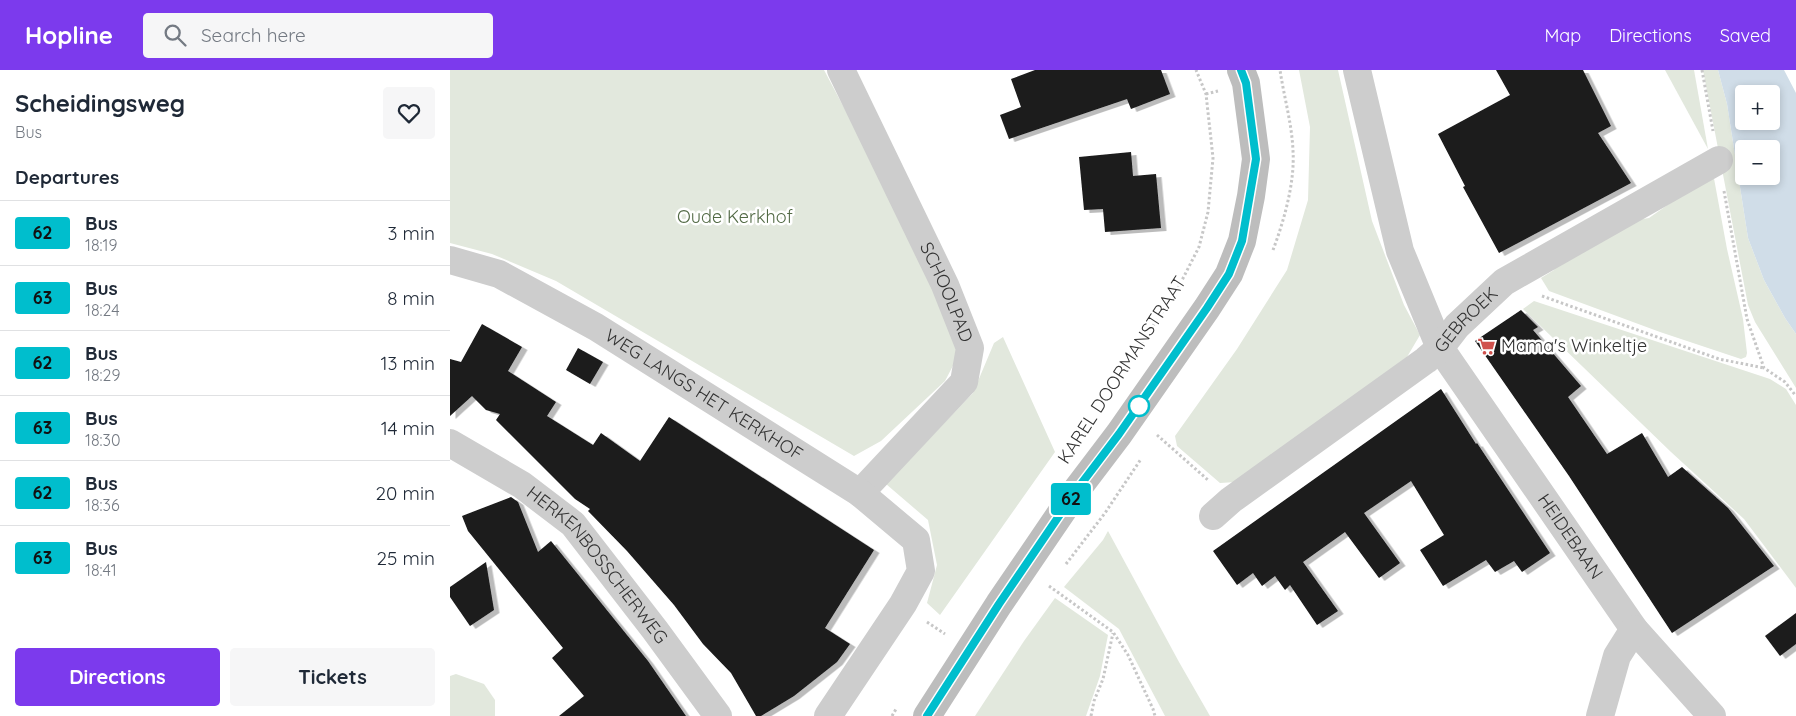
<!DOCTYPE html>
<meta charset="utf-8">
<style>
body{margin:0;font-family:Quicksand,sans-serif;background:#f6f6f7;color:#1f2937;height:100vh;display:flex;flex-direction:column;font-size:19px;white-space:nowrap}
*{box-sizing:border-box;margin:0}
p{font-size:16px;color:#747a83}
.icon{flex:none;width:28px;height:28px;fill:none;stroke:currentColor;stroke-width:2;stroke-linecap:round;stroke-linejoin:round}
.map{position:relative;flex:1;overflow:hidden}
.panel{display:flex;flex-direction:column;background:#fff;width:450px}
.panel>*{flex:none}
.badge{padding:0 10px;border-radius:4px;font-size:18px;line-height:32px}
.fabs{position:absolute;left:1285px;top:15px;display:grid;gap:10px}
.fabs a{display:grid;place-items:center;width:45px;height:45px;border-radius:5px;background:#fff;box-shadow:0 2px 8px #0003;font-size:25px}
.map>.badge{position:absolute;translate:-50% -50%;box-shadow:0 0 0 2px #fff}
h2{padding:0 15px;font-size:19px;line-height:45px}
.round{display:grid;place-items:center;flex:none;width:52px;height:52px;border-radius:5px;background:#f6f6f7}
.summary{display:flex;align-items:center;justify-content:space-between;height:85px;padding:0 15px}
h1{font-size:24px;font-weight:700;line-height:38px}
.button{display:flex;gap:10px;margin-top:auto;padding:10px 15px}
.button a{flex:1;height:58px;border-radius:5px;background:#7c3aed;color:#fff;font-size:20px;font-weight:700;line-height:58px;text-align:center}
.button a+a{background:#f6f6f7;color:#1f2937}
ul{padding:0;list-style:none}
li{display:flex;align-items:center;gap:15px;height:65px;padding:0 15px;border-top:1px solid #e0e1e3}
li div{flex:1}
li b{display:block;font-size:19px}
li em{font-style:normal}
li .badge{min-width:55px;font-weight:700;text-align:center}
header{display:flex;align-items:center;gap:30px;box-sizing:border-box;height:70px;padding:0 25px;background:#7c3aed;color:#fff}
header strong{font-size:24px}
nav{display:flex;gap:28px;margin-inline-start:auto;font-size:18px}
.search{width:350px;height:45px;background:#f6f6f7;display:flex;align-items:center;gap:12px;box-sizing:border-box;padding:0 18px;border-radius:5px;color:#747a83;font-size:19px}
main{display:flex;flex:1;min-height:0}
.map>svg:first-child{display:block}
</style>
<header>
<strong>Hopline</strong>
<div class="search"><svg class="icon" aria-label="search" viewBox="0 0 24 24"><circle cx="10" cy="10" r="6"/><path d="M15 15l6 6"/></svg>Search here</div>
<nav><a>Map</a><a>Directions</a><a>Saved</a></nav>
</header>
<main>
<section class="panel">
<div class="summary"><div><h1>Scheidingsweg</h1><p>Bus</p></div><a class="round"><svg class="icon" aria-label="heart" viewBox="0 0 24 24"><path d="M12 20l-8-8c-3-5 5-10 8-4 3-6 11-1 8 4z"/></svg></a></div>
<h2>Departures</h2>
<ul>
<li><span class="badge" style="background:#00becd;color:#111">62</span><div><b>Bus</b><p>18:19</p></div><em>3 min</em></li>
<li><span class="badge" style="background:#00becd;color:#111">63</span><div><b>Bus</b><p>18:24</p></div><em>8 min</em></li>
<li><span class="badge" style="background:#00becd;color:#111">62</span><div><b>Bus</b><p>18:29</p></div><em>13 min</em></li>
<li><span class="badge" style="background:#00becd;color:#111">63</span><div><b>Bus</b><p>18:30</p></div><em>14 min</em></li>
<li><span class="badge" style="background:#00becd;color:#111">62</span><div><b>Bus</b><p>18:36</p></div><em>20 min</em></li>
<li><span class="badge" style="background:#00becd;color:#111">63</span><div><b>Bus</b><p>18:41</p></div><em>25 min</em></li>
</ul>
<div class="button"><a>Directions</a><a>Tickets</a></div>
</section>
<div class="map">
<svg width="1346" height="646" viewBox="0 0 1346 646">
<defs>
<filter id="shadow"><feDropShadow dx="5.5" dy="3" stdDeviation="0" flood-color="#0004"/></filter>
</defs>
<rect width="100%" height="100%" fill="#fff"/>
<g fill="#e2e8dd">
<polygon points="0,0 374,0 453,149 508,260 507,288 495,311 431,371 404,386 106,211 42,184 0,173"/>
<polygon points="849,0 888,0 922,151 954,235 970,265 957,287 786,412 770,413 727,376 725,366 787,279 837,200 858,130 860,57"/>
<polygon points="1215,0 1244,0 1258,79"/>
<polygon points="1253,0 1268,0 1277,34 1298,168 1314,210 1335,248 1346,264 1346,318 1305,252 1298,235"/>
<polygon points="1263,103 1277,179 1293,249 1297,283 1296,287 1291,289 1210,262 1099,221 1091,208 1104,200 1108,189 1174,152 1199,148"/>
<polygon points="1084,231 1320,309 1336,319 1346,335 1346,518 1294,449 1221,382 1073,239"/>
<polygon points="553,267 605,382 490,545 477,533 487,495 478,450 436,414 523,323 544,273"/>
<polygon points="658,461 729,592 760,646 715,646 669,559 614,517 653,470"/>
<polygon points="605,528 658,565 650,606 636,646 525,646 574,571"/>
<polygon points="6,604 34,614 45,630 45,646 0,646 0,606"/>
</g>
<path fill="#d0dde8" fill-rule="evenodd" d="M1268,0H1334L1346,23V264L1335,248L1314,210L1298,168L1277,34ZM1294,24H1321V51H1294ZM1294,79H1321V106H1294Z"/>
<g fill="#1a1a1a" filter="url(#shadow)">
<polygon points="585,0 711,0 720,24 681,39 677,29 559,69 550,45 571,37 561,9"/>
<polygon points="1046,0 1133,0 1161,56 1148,63 1181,113 1049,183 1013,117 1015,116 988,64 1060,25"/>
<polygon points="681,82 683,106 706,104 711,158 655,162 653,139 634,140 629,87"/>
<polygon points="1071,240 1088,257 1083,260 1131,316 1118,327 1157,384 1192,363 1218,407 1232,397 1278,438 1324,496 1222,563 1119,406 1025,271"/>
<polygon points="32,254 72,277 58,301 106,332 97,346 143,375 151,363 190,391 219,347 424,480 375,558 400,574 387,592 344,626 311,646 306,646 281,603 253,574 224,535 177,481 138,441 140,439 125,429 46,350 50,344 36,340 22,326 0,346 0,289 11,292"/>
<polygon points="128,278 153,292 140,314 116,300"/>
<polygon points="991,319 1026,374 1027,373 1100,483 1072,502 1064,491 1045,502 1036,490 993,516 970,480 994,465 961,411 914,443 950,493 929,508 895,462 853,492 888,541 867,555 840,515 835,520 825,506 812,516 803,503 787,515 763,481"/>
<polygon points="61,427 68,432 88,482 101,471 198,591 236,646 109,646 134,626 102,588 113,578 18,461 12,446"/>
<polygon points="36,492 44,540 20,556 0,527 0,517"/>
<polygon points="1346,543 1346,574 1330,586 1315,566"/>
</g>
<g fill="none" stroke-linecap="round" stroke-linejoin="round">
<g stroke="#c7c7c7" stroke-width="3" stroke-dasharray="2.5 2.5" stroke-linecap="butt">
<polyline points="1252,0 1263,61"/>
<polyline points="756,24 768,21"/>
<polyline points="1274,121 1297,249 1314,298 1335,312 1346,326"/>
<path d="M823,180C834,151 845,112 843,81C842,54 834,27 830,0"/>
<polyline points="1092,226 1269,289 1314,298"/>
<polyline points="678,293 727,220 749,177 758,142 763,88 756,24 746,0"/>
<polyline points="707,365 758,410"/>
<polyline points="616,494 655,443 691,389"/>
<polyline points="599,516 663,562 678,585 703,639 705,646"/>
<polyline points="477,552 495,564"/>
<polyline points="442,646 446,639"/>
<polyline points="641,646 644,631 653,609 663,563"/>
</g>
<g stroke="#cdcdcd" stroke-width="28">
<path id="s1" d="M391,0L495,215L520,278L514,312L410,423"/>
<path id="s2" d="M907,0L950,181L990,278L1184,559L1262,646"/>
<path id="s3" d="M0,190L49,204L146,257L410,423L466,470L471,501L453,534L378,646"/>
<path id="s4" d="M0,373L72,415L123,454L205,560L268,646"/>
<path id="s5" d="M763,446L781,430L976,290L990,278L1007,256L1054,212L1269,90"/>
<polyline points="1150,646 1167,586 1184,559"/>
</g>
<polyline stroke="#bdbdbd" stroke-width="28" points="477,646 549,534 628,418 669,364 757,238 779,204 792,171 801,126 806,89 796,13 791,0"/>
</g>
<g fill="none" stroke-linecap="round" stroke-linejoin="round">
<defs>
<polyline id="line" points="477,646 549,534 628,418 669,364 757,238 779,204 792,171 806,89 796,13 791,0"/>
</defs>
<use href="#line" stroke="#fff" stroke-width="11"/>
<use href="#line" stroke="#00becd" stroke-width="8"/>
</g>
<defs>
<symbol id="supermarket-bare" viewBox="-9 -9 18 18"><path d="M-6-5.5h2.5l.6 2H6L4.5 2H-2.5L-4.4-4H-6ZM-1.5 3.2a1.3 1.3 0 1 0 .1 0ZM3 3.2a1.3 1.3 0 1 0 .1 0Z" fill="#d0524e" stroke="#fff" stroke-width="2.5" paint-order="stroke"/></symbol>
</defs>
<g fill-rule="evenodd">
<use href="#supermarket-bare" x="1024" y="264" width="25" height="25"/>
</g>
<circle fill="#fff" stroke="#00becd" stroke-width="2.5" cx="689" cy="336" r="10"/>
<g text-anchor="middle" stroke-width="5" stroke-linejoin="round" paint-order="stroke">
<g font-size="18" fill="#526a45" stroke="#fff">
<text x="285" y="153">Oude Kerkhof</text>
</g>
<g font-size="18" fill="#333" stroke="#fff">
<text dy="6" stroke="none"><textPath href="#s1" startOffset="246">SCHOOLPAD</textPath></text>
<text dy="6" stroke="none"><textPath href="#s5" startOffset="321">GEBROEK</textPath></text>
<text transform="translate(672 300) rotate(-57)" y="6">KAREL DOORMANSTRAAT</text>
<text dy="6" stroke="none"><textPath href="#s3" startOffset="289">WEG LANGS HET KERKHOF</textPath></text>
<text dy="6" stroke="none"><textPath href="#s2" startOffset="520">HEIDEBAAN</textPath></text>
<text dy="6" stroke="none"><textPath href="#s4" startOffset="194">HERKENBOSSCHERWEG</textPath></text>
</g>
<g font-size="18" fill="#333" stroke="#fff" text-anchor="start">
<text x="1051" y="282">Mama's Winkeltje</text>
</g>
</g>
</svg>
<div class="fabs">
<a>+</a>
<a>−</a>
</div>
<b class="badge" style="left:621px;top:429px;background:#00becd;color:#111">62</b>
</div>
</main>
